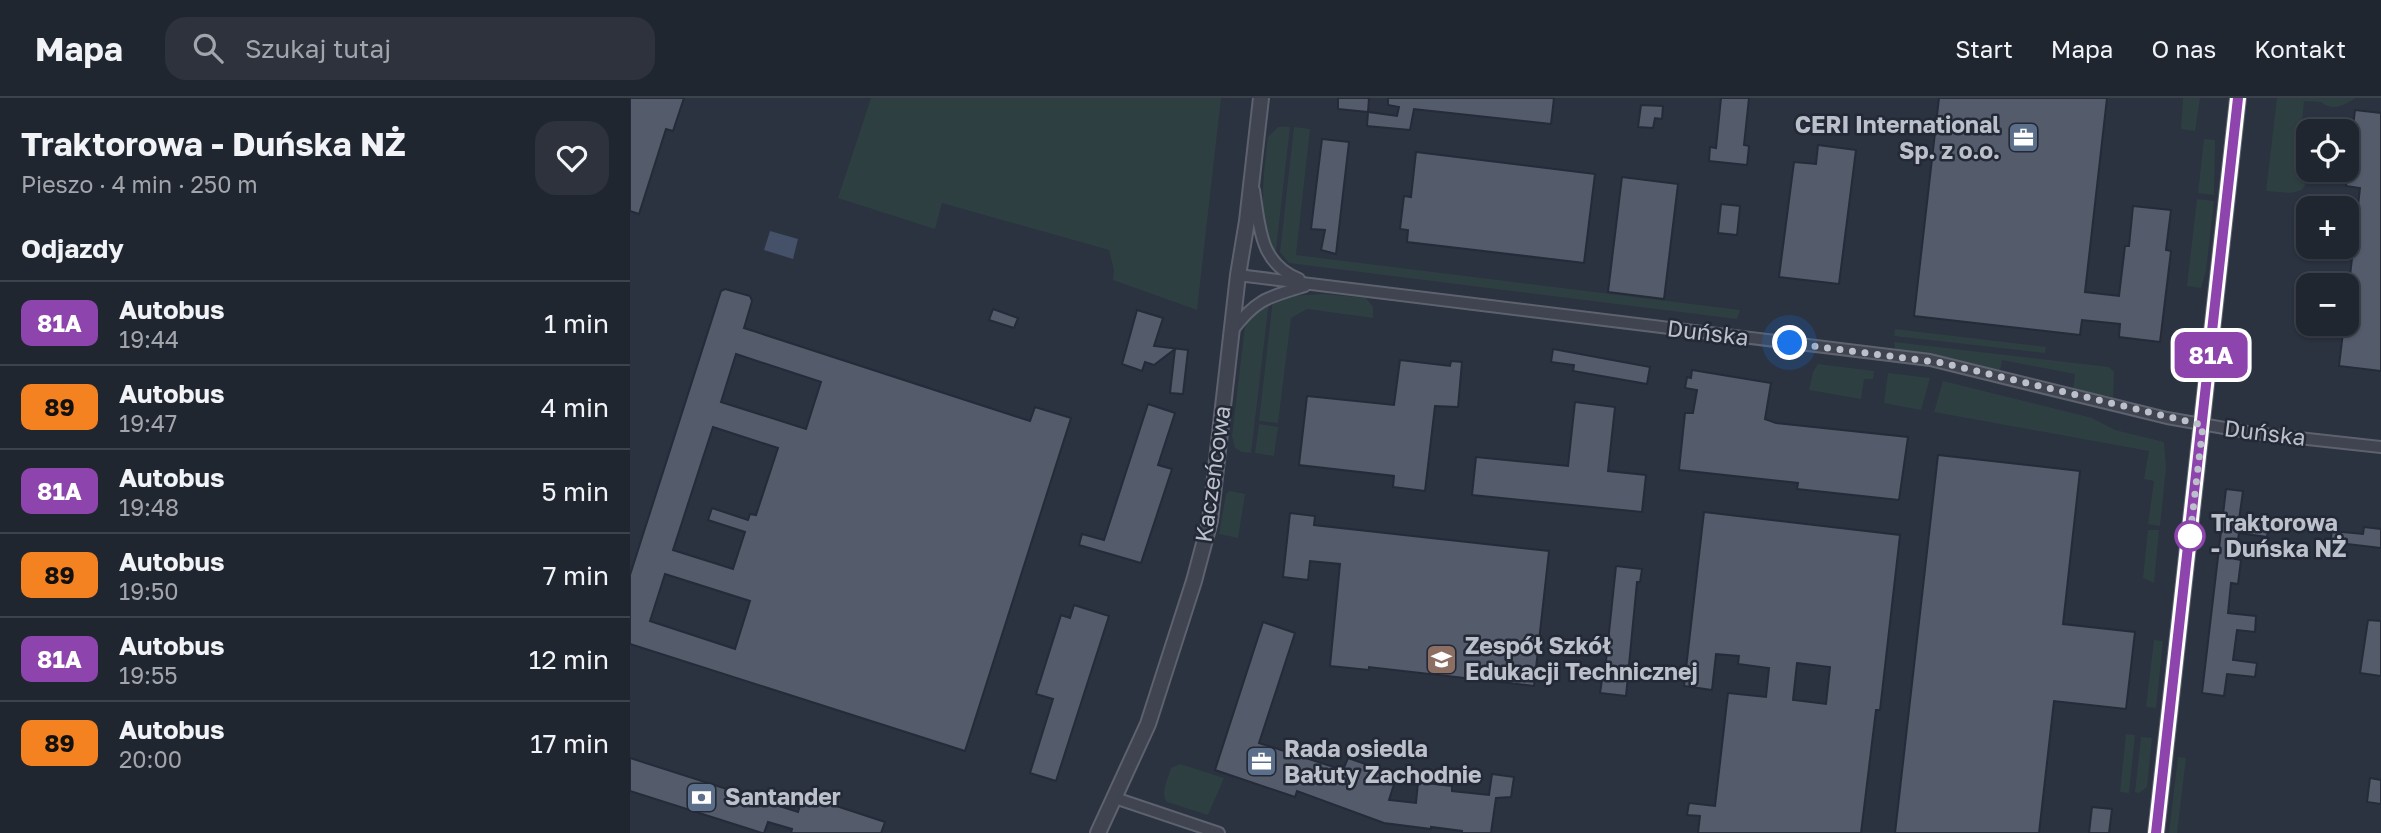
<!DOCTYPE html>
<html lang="pl">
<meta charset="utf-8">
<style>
body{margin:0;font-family:"Golos Text",sans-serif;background:#2d323c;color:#f1f3f6;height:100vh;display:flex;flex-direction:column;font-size:26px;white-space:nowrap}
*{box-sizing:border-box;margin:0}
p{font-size:23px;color:#a2a5ab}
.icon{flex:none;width:38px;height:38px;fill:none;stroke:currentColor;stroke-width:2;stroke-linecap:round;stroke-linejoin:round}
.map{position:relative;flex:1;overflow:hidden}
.side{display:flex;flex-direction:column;background:#202630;width:630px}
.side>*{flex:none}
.badge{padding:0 14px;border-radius:10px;font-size:24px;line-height:46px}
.buttons{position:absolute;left:1666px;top:21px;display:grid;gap:14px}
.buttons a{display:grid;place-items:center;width:63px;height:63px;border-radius:14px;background:#202630;box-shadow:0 2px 5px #0004,0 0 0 2px #3d434c;font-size:35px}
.you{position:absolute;width:35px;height:35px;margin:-18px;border:5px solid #fff;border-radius:50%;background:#1a73e8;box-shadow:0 0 0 10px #1a73e833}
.map>.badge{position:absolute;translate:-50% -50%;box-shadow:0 0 0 4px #fff}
h2{padding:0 21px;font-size:26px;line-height:63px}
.round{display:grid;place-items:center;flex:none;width:74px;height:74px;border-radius:21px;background:#2d323c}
.headline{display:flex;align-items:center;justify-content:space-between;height:119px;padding:0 21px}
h1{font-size:33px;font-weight:700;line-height:52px}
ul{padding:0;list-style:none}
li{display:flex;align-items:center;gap:21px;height:84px;padding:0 21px;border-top:2px solid #3d434c}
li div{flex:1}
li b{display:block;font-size:26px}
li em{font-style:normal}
li .badge{min-width:77px;font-weight:700;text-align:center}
header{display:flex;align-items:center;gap:42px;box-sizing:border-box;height:98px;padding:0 35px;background:#202630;border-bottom:2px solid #3d434c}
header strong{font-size:33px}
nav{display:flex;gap:38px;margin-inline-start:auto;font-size:24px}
.search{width:490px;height:63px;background:#2d323c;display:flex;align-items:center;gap:18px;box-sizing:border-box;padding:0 24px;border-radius:21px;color:#a2a5ab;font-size:26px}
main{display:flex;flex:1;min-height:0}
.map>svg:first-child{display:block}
</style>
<header>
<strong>Mapa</strong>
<div class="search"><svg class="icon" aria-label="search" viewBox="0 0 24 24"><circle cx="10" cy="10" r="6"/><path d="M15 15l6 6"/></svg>Szukaj tutaj</div>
<nav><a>Start</a><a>Mapa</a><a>O nas</a><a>Kontakt</a></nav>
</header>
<main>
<section class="side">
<div class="headline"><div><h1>Traktorowa - Duńska NŻ</h1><p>Pieszo · 4 min · 250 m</p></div><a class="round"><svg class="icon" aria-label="heart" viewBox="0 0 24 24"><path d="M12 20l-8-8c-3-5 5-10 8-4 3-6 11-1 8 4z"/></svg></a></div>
<h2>Odjazdy</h2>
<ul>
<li><span class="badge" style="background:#8e44ad;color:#fff">81A</span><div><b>Autobus</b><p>19:44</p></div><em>1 min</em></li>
<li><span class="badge" style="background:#f58220;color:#111">89</span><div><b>Autobus</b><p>19:47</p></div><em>4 min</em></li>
<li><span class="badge" style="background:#8e44ad;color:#fff">81A</span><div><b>Autobus</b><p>19:48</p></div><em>5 min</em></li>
<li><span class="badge" style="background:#f58220;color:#111">89</span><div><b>Autobus</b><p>19:50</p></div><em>7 min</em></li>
<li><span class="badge" style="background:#8e44ad;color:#fff">81A</span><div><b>Autobus</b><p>19:55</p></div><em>12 min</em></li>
<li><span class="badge" style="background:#f58220;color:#111">89</span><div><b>Autobus</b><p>20:00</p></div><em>17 min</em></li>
</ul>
</section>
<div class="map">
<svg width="1751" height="735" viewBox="0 0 1751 735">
<rect width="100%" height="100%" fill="#2b3240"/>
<g fill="#2e3f42">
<polygon points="241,0 591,0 567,212 483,182 484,172 479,152 312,105 305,131 208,100"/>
<polygon points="1553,0 1570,0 1565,33 1551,31"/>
<path d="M1647,0H1726C1714,7 1703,14 1691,4L1674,3L1668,64L1675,68V87L1672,92L1661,95L1636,93Z"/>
<path d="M648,29H660L645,160C626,129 634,73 638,39Z"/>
<polygon points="664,29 680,31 666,157 1110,212 1107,221 659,165 650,154"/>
<polygon points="1574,41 1585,42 1584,97 1568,95"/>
<polygon points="1567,101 1584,103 1576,173 1571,190 1557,188"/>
<polygon points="694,196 736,200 743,209 743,220 677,211 661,220 648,325 629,323 643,201 658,198"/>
<polygon points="639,203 621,355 612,354 605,350 602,338 615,228 622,215"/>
<polygon points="1265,231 1416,249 1415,255 1264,238"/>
<polygon points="1264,244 1479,269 1484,274 1483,299 1443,291 1445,276 1372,262 1370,272 1300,256 1265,251"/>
<polygon points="1188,266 1244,273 1243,281 1234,281 1231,301 1179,292 1183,274"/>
<polygon points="1258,275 1300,280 1291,312 1254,305"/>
<polygon points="1313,283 1462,320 1485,332 1534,344 1536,370 1530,428 1518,426 1524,383 1514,381 1519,353 1304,314"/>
<polygon points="629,326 648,329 644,358 625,355"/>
<polygon points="600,393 615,396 608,440 589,436 596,396"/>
<polygon points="1518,432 1529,432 1524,485 1513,480"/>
<polygon points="1524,542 1533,543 1526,610 1516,609"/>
<polygon points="1496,636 1505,637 1499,695 1490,694"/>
<polygon points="1511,639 1522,640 1517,689 1509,695 1505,694"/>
<polygon points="1548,659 1556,660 1547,735 1539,735"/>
<path d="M550,666L594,680L578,717L537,704C530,694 538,681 541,670Z"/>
</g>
<polygon fill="#455069" points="140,133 168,141 163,161 134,152"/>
<g fill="#545b6b" stroke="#252b38" stroke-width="2" fill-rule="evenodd">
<polygon points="0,0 54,0 43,33 36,31 9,116 0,113"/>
<polygon points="708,0 739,0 738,14 708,11"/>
<polygon points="758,0 924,0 921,26 784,11 780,32 737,28 738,14 767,18 769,9 758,7"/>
<polygon points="1091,0 1119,0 1114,47 1119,48 1117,67 1079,63 1080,49 1086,50"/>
<polygon points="1309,0 1477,0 1455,194 1489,198 1495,148 1499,148 1503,108 1541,112 1536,152 1541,153 1530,244 1489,239 1490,226 1452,222 1450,237 1284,218"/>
<polygon points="1011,7 1033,8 1032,21 1025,20 1023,30 1008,29"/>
<polygon points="1725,12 1751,15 1751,273 1709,268 1714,226 1717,226 1717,204 1730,90 1716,88"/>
<polygon points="692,41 719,44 706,156 691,152 695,132 681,131"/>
<polygon points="1188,47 1226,52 1209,186 1149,179 1164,64 1186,66"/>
<polygon points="786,54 965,76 954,165 777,144 778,132 770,131 774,98 781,99"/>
<polygon points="992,79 1048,86 1034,201 978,194"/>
<polygon points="1091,106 1110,108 1107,137 1088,135"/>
<path d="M95,191L120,198L122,203L114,230L400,323L405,309L441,320L335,653L0,546V477L91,193ZM106,256L191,284L176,331L91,304ZM83,329L148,350L126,417L120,416L118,422L82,410L78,422L115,434L103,471L43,452ZM35,476L120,503L105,551L20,523Z"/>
<polygon points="363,211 388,220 384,230 359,222"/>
<polygon points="507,212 533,220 524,248 558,252 553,296 540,295 545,251 524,267 515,264 512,273 492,266"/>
<polygon points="923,251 1020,269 1017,286 943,273 944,267 921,264"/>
<polygon points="770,262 820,268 821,263 832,264 828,309 805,308 795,393 763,389 764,378 669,367 677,298 764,307"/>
<polygon points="1062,272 1141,285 1135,321 1146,325 1278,339 1269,402 1167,391 1168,385 1049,372 1055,315 1063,315 1067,292 1055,290 1057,279 1061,280"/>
<polygon points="945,304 985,309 978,373 1016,377 1012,414 842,397 846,359 938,368"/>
<polygon points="518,306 545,315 528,367 542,371 511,465 449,447 452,436 474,442"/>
<polygon points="1308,357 1450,373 1433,526 1505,534 1496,611 1424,603 1409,735 1265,735"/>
<polygon points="1596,391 1613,393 1609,422 1639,426 1637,439 1609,435 1605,461 1611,462 1608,486 1601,485 1598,515 1626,518 1625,534 1607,532 1603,562 1627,565 1625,579 1597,576 1594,598 1572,595"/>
<path d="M1074,414L1270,437L1250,612H1246L1231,735H1068L1070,718L1057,717L1059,705L1085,708L1098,595L1136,599L1139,570L1108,566L1109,558L1086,556L1082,592L1054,588ZM1167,565L1200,569L1196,606L1163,602Z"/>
<polygon points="660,415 685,418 684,427 919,453 904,588 739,569 739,572 700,568 710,466 680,463 678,482 653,479"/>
<polygon points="1734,429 1751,431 1751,450 1700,444 1702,433 1733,436"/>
<polygon points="986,468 1012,471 1010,484 1007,484 996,598 970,595 972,582 974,582"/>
<polygon points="444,507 479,518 426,683 400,675 423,601 406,596 431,517 440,520"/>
<polygon points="1738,522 1751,523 1751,578 1730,575"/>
<polygon points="633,524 665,535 629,645 713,672 718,660 767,677 759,702 786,705 788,684 822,688 822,693 859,697 862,676 884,679 881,699 866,700 861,735 832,735 832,733 801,729 801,731 754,725 667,693 665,699 585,672"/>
<polygon points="0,660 168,714 173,697 255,724 251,735 161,735 162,731 138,724 134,735 132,735 0,693"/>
<polygon points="1740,680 1751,682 1751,706 1737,704"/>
<polygon points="1462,709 1482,711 1479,735 1459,735"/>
</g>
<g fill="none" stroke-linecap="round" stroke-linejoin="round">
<defs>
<g id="minor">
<path d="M624,92C630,129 629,165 669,181"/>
<polyline points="608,177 1300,262 1537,320 1623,335 1751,349"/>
<path d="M602,233C626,201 638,199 675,188"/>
<polyline points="485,700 589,735"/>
</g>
<g id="tertiary">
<polyline points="468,735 518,626 564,483 580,423 608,177 617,123 631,0"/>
<polyline points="1526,735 1608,0"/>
</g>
</defs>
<use href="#minor" stroke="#5d626e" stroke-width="14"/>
<use href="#tertiary" stroke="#5d626e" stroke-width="18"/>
<use href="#minor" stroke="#3f4450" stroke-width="10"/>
<use href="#tertiary" stroke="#3f4450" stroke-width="14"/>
</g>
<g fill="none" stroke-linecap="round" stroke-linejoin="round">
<defs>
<polyline id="line" points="1526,735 1608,0"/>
</defs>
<use href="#line" stroke="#fff" stroke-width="16"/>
<use href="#line" stroke="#8e44ad" stroke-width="10"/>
<polyline stroke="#bcc0ca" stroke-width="7" stroke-dasharray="0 12.6" points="1160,245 1313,265 1573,327 1560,438"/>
</g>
<defs>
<symbol id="office-square" viewBox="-11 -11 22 22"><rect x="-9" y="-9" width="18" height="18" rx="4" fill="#5c6f8a" stroke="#232936"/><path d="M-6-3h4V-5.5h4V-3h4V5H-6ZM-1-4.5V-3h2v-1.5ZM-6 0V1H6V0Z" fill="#fff"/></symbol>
<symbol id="school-square" viewBox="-11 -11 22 22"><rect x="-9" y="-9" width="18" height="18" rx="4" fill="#8d6e63" stroke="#232936"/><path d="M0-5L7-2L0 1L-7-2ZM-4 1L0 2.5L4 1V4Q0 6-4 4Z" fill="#fff"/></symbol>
<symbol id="bank-square" viewBox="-11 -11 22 22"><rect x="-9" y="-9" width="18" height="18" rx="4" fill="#5c6f8a" stroke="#232936"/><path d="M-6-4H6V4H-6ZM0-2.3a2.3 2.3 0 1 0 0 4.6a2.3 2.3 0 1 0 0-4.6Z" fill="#fff"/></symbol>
</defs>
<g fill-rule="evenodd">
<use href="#office-square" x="1376" y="22" width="35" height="35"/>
<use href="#school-square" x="794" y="544" width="35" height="35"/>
<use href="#office-square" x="614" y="646" width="35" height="35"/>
<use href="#bank-square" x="54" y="682" width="35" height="35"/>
</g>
<circle fill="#fff" stroke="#8e44ad" stroke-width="3.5" cx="1560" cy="438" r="14"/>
<g text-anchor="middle" stroke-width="5" stroke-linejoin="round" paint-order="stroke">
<g font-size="23" font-weight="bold" fill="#bcc0ca" stroke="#232936" text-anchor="start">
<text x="1370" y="35" text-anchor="end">CERI International<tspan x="1370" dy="26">Sp. z o.o.</tspan></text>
<text x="835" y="556">Zespół Szkół<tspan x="835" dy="26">Edukacji Technicznej</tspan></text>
<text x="654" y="659">Rada osiedla<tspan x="654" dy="26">Bałuty Zachodnie</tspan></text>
<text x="95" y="707">Santander</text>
</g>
<g font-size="23" fill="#bcc0ca" stroke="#232936">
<text transform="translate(1078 235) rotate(7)" y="8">Duńska</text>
<text transform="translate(1635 335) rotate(7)" y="8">Duńska</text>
<text transform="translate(583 376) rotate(-82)" y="8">Kaczeńcowa</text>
</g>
<g font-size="23" font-weight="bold" fill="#bcc0ca" stroke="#232936" text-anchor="start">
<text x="1581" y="433">Traktorowa<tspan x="1581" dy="26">- Duńska NŻ</tspan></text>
</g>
</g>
</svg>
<div class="buttons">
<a><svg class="icon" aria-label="locate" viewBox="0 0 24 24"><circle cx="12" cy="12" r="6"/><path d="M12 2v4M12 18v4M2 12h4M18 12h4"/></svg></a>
<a>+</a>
<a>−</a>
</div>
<div class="you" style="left:1160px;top:245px"></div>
<b class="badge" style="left:1581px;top:257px;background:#8e44ad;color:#fff">81A</b>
</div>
</main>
